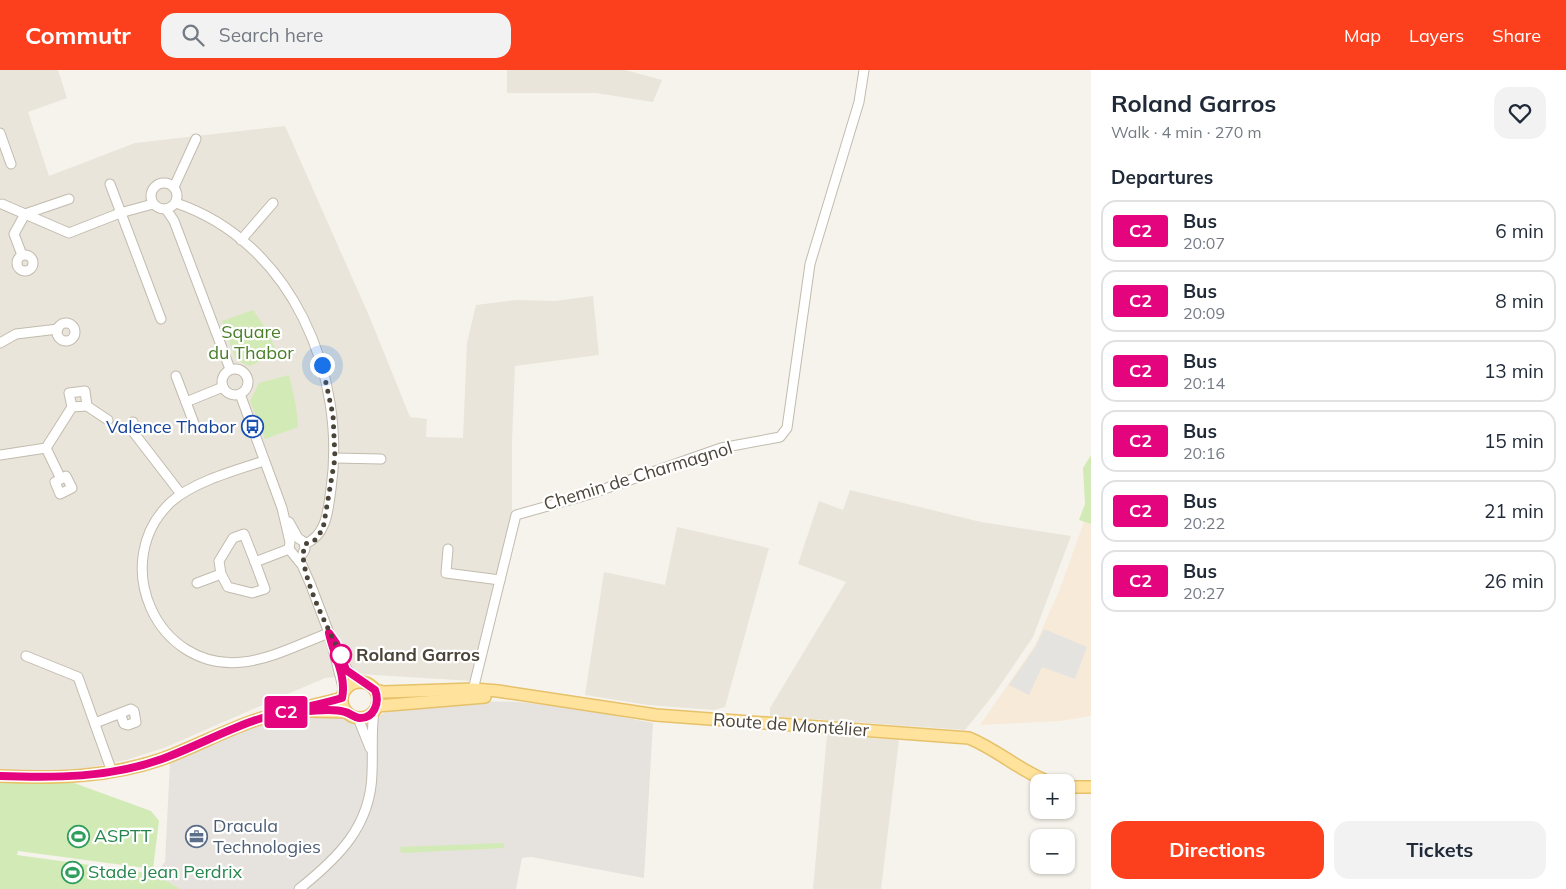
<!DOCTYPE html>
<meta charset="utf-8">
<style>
body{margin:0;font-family:Mulish,sans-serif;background:#f2f2f3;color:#1f2937;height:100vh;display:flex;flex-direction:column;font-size:19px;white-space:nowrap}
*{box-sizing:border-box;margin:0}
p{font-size:16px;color:#747a83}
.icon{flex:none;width:28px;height:28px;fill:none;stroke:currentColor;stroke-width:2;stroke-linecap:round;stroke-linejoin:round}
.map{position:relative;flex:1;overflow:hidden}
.details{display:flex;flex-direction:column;background:#fff;width:475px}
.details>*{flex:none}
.badge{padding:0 10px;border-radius:4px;font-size:18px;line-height:32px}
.tools{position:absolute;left:1030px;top:704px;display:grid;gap:10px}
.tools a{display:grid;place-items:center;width:45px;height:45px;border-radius:10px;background:#fff;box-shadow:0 1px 4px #0004;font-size:25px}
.you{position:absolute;width:25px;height:25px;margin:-12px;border:4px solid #fff;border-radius:50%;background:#1a73e8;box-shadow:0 0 0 8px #1a73e833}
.map>.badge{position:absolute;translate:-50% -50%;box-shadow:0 0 0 2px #fff}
h2{padding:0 20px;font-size:19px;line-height:45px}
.round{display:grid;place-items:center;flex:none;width:52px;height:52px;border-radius:15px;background:#f2f2f3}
.headline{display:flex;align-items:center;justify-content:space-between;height:85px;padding:0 20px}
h1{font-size:24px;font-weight:700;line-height:38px}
.primary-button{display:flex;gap:10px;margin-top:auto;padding:10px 20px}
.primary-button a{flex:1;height:58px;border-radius:15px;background:#fc3f1d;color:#fff;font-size:20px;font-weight:700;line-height:58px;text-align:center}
.primary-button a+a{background:#f2f2f3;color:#1f2937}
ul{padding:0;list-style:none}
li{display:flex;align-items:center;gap:15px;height:62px;margin:0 10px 8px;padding:0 10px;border:2px solid #e0e1e3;border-radius:15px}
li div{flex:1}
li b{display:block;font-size:19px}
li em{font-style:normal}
li .badge{min-width:55px;font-weight:700;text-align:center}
header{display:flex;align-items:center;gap:30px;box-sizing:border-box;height:70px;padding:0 25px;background:#fc3f1d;color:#fff}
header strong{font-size:24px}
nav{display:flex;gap:28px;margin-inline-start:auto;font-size:18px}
.search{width:350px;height:45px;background:#f2f2f3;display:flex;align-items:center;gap:12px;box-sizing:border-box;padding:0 18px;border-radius:15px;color:#747a83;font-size:19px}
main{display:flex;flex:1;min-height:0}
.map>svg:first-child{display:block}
</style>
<header>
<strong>Commutr</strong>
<div class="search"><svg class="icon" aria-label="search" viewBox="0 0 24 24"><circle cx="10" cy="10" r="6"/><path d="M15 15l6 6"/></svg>Search here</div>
<nav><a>Map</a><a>Layers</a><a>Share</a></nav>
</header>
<main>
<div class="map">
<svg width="1091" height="819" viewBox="0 0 1091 819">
<rect width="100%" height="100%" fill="#f6f3ec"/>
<g fill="#eae5da">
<polygon points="0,0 58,0 67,28 28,42 49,106 135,73 285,56 370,248 410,347 427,349 426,367 463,368 467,273 476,235 516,230 555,231 593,226 599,285 515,296 512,371 512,445 473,611 358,604 350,597 339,572 329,585 337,600 337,607 325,608 290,623 164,678 126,690 69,702 48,703 0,700"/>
<polygon points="507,0 625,0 662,10 653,32 596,23 507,23"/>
<polygon points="850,420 981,452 1071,466 1033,567 994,624 965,660 770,646 770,638 846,512 798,494 819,431 843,440"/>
<polygon points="677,457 769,478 725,637 714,640 648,635 585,625 604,502 665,515"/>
<polygon points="827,665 899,670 881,819 813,819"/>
</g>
<polygon fill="#f7ead8" points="1084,452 1091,454 1091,646 1060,651 980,655 1035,575 1059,521"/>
<polygon fill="#e6e2dd" points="473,631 518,632 574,638 653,653 644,808 531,787 522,788 516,819 180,819 155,804 165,792 170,692 241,661 292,647 340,644 352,653 365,652 391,640"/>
<g fill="#d2eab5">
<polygon points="253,240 268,262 277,283 250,296 236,290 222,251"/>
<polygon points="289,305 296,336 298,357 265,369 250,331 259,313"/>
<polygon points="1091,385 1091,454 1079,450 1085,434 1083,398"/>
<polygon points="0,713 74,713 151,741 159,751 153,799 18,781 17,785 155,804 180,819 0,819"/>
<polygon points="504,773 504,778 401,783 400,777"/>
</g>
<polygon fill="#e5e3e0" points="1044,559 1087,577 1075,609 1042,597 1029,625 1009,615 1036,576"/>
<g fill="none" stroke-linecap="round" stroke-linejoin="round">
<defs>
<g id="minor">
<polyline points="0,63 11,94"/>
<circle cx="164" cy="126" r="13"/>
<polyline points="110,114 161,249"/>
<polyline points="174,117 196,69"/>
<path d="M176,133C292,172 347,305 331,419C328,440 327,465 305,474"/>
<polyline points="2,134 69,163 120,143 153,134"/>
<polyline points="166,139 174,151 230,299"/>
<polyline points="241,170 273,133"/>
<circle cx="25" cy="193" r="8"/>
<polyline points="22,185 14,164 25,144 69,129"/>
<circle cx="66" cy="262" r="9"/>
<polyline points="0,273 16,264 58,259"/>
<circle cx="235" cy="312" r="13"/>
<polyline points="176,306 195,356"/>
<polyline points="240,324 282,438 290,472 289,479 302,495 310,513 329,563 344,621"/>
<polyline points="186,332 223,317"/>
<polyline points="87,336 108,350"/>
<polyline points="133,352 134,363 181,424"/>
<polyline points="46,378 61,409 66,406 72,418 60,424 55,412 61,409"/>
<polyline points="0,385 46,378 72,337 69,323 85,321 87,336 72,337"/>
<polyline points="335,388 381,389"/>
<path d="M264,391C236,400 193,412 171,432C108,491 156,602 243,592C272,589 302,573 329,563"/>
<polyline points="289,452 298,468 304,472 305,479 303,483"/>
<polyline points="448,479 446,503 500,510"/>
<polyline points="221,504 219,491 233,468 244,464 255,492 289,479"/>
<polyline points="197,513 221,504 228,517 252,523 265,519 255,492"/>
<polyline points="26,586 78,607 112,702"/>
<polyline points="343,592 350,604 364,613"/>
<polyline points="472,624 516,445 587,425 721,378 780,367 787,358 810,194 859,32 864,0"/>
<polyline points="358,648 370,678"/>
<polyline points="95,653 131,639 134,641 136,652 128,655 124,654 120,643"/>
<path d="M299,819C338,788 371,756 372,703C373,682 371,662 374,641"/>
</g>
<g id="major">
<circle cx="360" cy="630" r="18"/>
<path d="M375,620L384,622L474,619L498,621L656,645L969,668C998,680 1020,701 1049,712"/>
<polyline points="377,636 485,627"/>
<polyline points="311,641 346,642"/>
<path d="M0,706C55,709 109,707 162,689C192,678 220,663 250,652C280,641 312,637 342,628"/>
<polyline points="1066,717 1091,717"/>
</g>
</defs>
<use href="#minor" stroke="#c2bbae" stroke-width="11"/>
<use href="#major" stroke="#e6c16a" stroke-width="14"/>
<use href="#minor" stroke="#fff" stroke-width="9"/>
<use href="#major" stroke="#ffe39c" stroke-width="11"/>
</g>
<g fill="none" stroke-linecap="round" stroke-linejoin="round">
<defs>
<path id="line" d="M0,706C55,708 109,708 162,689C192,678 220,663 250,652C280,641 312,637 342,628C347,606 333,584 329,563L336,573L346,600L375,620C380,633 374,649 359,648C353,647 350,643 345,642C333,638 317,641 305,641"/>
</defs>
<use href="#line" stroke="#fff" stroke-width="11"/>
<use href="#line" stroke="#e4047d" stroke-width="8"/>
<path stroke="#4b4439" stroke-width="5" stroke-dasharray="0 9" d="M322,295L333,345L335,388L323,459L315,470L305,474C305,478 303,481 303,485C305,516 328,558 341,585"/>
</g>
<defs>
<symbol id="bus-ring" viewBox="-11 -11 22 22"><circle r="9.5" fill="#fff" stroke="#1a4fb4" stroke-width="1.5"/><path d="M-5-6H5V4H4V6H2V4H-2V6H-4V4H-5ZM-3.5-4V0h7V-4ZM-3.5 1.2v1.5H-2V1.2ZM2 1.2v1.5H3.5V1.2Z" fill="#1a4fb4"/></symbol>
<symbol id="stadium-ring" viewBox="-11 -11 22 22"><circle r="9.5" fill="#fff" stroke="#2e9e5b" stroke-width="1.5"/><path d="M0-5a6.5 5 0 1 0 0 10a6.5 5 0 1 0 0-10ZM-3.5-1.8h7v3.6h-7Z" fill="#2e9e5b"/></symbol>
<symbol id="office-ring" viewBox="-11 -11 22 22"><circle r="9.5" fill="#fff" stroke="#5c6f8a" stroke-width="1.5"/><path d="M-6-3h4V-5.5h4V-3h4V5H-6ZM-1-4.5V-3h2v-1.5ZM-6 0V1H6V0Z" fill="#5c6f8a"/></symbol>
</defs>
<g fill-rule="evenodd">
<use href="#bus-ring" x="240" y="344" width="25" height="25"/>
<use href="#stadium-ring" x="66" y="754" width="25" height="25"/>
<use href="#office-ring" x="184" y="754" width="25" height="25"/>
<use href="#stadium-ring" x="60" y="790" width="25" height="25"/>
</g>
<circle fill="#fff" stroke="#e4047d" stroke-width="2.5" cx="341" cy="585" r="10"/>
<g text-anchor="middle" stroke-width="4.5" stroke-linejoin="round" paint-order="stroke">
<g font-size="18" fill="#4a7f2a" stroke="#fff">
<text x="251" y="268">Square<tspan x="251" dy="21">du Thabor</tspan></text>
</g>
<g font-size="18" fill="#164399" stroke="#fff" text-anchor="end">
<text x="236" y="363">Valence Thabor</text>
</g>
<g font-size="18" fill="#4b4439" stroke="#fff">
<text transform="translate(638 406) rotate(-17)" y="6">Chemin de Charmagnol</text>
<text transform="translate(791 655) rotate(4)" y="6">Route de Montélier</text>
</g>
<g font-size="18" font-weight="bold" fill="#4b4439" stroke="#fff" text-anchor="start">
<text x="356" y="591">Roland Garros</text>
</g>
<g font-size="18" fill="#4e5e75" stroke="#fff" text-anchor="start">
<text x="213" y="762">Dracula<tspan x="213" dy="21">Technologies</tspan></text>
</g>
<g font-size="18" fill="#27864d" stroke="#fff" text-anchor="start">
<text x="94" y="772">ASPTT</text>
<text x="88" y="808">Stade Jean Perdrix</text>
</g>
</g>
</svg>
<div class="tools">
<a>+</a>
<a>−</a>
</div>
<div class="you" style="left:322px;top:295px"></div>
<b class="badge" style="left:286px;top:642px;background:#e4047d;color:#fff">C2</b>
</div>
<section class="details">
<div class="headline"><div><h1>Roland Garros</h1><p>Walk · 4 min · 270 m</p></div><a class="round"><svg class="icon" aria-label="heart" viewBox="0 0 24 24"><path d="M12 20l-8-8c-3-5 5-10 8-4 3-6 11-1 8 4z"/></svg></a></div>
<h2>Departures</h2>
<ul>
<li><span class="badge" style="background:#e4047d;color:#fff">C2</span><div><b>Bus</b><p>20:07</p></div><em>6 min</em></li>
<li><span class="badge" style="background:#e4047d;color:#fff">C2</span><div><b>Bus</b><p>20:09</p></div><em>8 min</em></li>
<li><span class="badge" style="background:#e4047d;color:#fff">C2</span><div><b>Bus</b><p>20:14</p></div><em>13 min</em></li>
<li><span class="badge" style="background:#e4047d;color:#fff">C2</span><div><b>Bus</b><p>20:16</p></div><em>15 min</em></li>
<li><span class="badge" style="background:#e4047d;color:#fff">C2</span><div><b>Bus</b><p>20:22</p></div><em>21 min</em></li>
<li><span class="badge" style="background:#e4047d;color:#fff">C2</span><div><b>Bus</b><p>20:27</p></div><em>26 min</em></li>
</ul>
<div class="primary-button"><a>Directions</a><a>Tickets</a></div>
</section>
</main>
